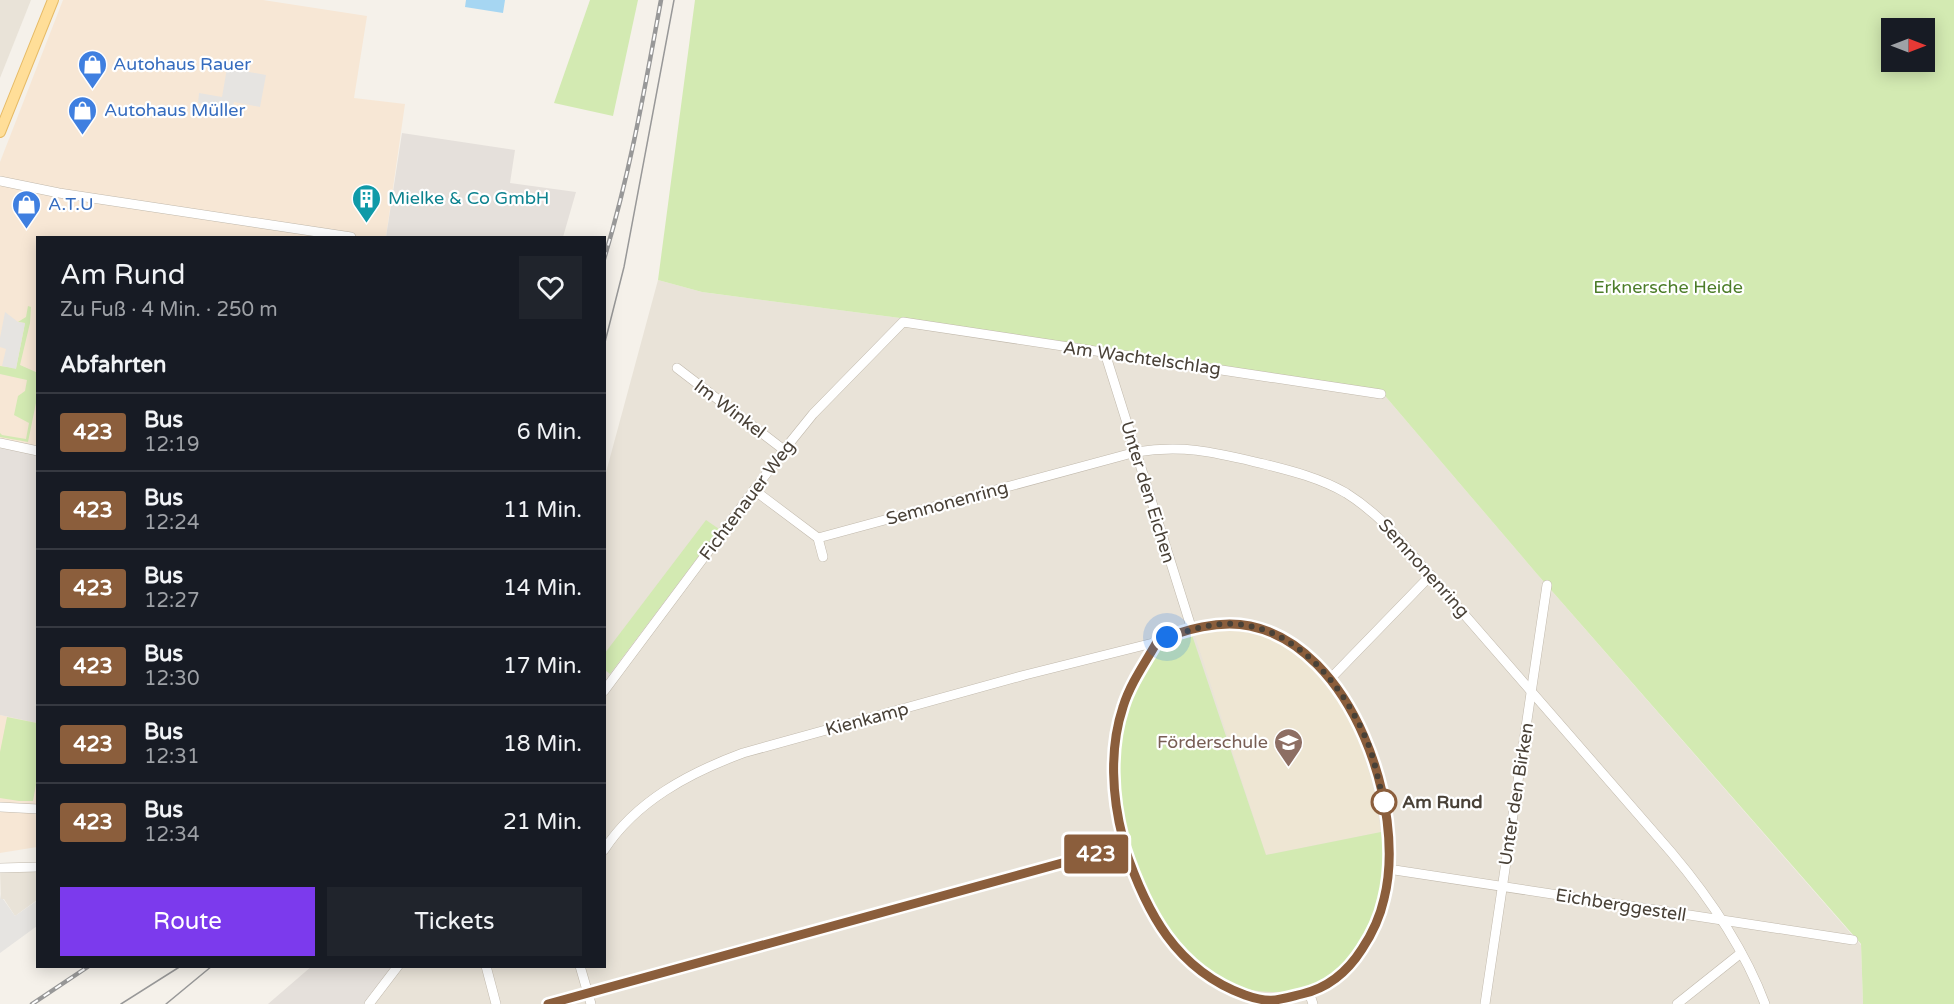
<!DOCTYPE html>
<html lang="de">
<meta charset="utf-8">
<style>
body{margin:0;font-family:"Varela Round",sans-serif;background:#20242c;color:#f1f3f6;height:100vh;display:flex;flex-direction:column;font-size:22px;white-space:nowrap}
*{box-sizing:border-box;margin:0}
p{font-size:20px;color:#9ea1a6}
.icon{flex:none;width:33px;height:33px;fill:none;stroke:currentColor;stroke-width:2;stroke-linecap:round;stroke-linejoin:round}
.map{position:relative;flex:1;overflow:hidden}
.panel{position:absolute;left:36px;top:236px;width:570px;height:732px;display:flex;flex-direction:column;background:#171b24;border-radius:0px;box-shadow:0 3px 15px #0003}
.panel>*{flex:none}
.badge{padding:0 12px;border-radius:4px;font-size:21px;line-height:39px}
.needle{width:39px;rotate:90deg}
.buttons{position:absolute;left:1881px;top:18px;display:grid;gap:12px}
.buttons a{display:grid;place-items:center;width:54px;height:54px;border-radius:0px;background:#171b24;box-shadow:0 3px 15px #0003;font-size:30px}
.you{position:absolute;width:30px;height:30px;margin:-15px;border:4px solid #fff;border-radius:50%;background:#1a73e8;box-shadow:0 0 0 9px #1a73e833}
.map>.badge{position:absolute;translate:-50% -50%;box-shadow:0 0 0 3px #fff}
h2{padding:0 24px;font-size:22px;line-height:54px}
.round{display:grid;place-items:center;flex:none;width:63px;height:63px;border-radius:0px;background:#20242c}
.headline{display:flex;align-items:center;justify-content:space-between;height:102px;padding:0 24px}
h1{font-size:28px;font-weight:600;line-height:45px}
.primary-button{display:flex;gap:12px;margin-top:auto;padding:12px 24px}
.primary-button a{flex:1;height:69px;border-radius:0px;background:#7c3aed;color:#fff;font-size:24px;font-weight:600;line-height:69px;text-align:center}
.primary-button a+a{background:#20242c;color:#f1f3f6}
ul{padding:0;list-style:none}
li{display:flex;align-items:center;gap:18px;height:78px;padding:0 24px;border-top:2px solid #363941}
li div{flex:1}
li b{display:block;font-size:22px}
li em{font-style:normal}
li .badge{min-width:66px;font-weight:700;text-align:center}
.map>svg:first-child{display:block}
</style>
<div class="map">
<svg width="1954" height="1004" viewBox="0 0 1954 1004">
<rect width="100%" height="100%" fill="#f5f1ea"/>
<g fill="#e9e3d8">
<polygon points="0,0 31,0 0,78"/>
<polygon points="658,280 702,292 900,318 1380,390 1537,574 1861,945 1863,1004 366,1004 396,966 604,966 605,476"/>
<polygon points="0,870 37,870 37,900 15,916 4,899 1,899"/>
</g>
<g fill="#f7e7d5">
<polygon points="63,0 263,0 367,16 354,98 405,104 386,237 38,237 37,451 0,443 0,162"/>
<polygon points="0,715 38,723 38,779 36,789 38,790 37,847 0,853"/>
</g>
<g fill="#e5e0db">
<polygon points="402,133 515,150 510,183 576,192 563,237 386,237"/>
<polygon points="0,443 37,451 37,723 0,715"/>
<polygon points="312,966 396,966 366,1004 268,1004"/>
</g>
<polygon fill="#eee6d3" points="1234,628 1268,636 1296,651 1319,673 1344,708 1360,743 1370,775 1375,795 1381,832 1266,855 1194,633"/>
<g fill="#d3eab2" fill-rule="evenodd">
<polygon points="590,0 638,0 613,116 554,103"/>
<path d="M695,0H1954V1004H1863L1861,944L1537,574L1380,390L900,318L702,292L658,280ZM1892,28H1924V62H1892Z"/>
<polygon points="28,306 31,307 30,323 20,365 38,373 37,398 28,442 0,437 0,433 2,435 26,439 29,423 14,415 18,396 25,391 27,380 0,374 0,366 16,368 25,323 18,322 26,317"/>
<polygon points="706,520 719,529 610,674 605,670 605,653"/>
<path d="M1192,635L1266,855L1381,832C1382,843 1383,853 1383,864C1383,902 1365,944 1337,969C1320,985 1297,992 1274,992C1166,993 1114,845 1118,755C1120,729 1127,704 1139,681C1146,669 1154,653 1166,645C1174,640 1184,638 1192,635Z"/>
<polygon points="7,717 37,723 37,779 33,801 19,801 0,798 0,752"/>
</g>
<g fill="#e6e4e1">
<polygon points="227,68 266,75 260,107 234,102 232,110 198,103 199,93 222,97"/>
<polygon points="5,312 18,322 25,323 16,369 2,366 6,349 0,347 0,338"/>
<polygon points="0,894 1,899 3,899 15,916 38,900 37,926 0,953"/>
</g>
<polygon fill="#a6d6f2" points="466,0 505,0 503,13 465,7"/>
<g fill="none" stroke-linecap="round" stroke-linejoin="round">
<defs>
<g id="minor">
<polyline points="0,181 59,193 351,237"/>
<polyline points="1105,353 1192,630"/>
<polyline points="677,368 784,450"/>
<polyline points="0,443 38,451"/>
<path d="M754,490L818,538L1136,452C1185,444 1217,453 1264,464C1292,471 1320,478 1346,493C1362,503 1376,515 1389,528L1671,852C1709,897 1744,948 1765,1004"/>
<polyline points="818,538 823,557"/>
<path d="M1234,624C1246,625 1256,627 1267,631C1314,648 1355,704 1370,751C1391,815 1401,889 1362,949C1350,968 1333,984 1312,991C1297,996 1276,1004 1260,1001C1254,999 1248,996 1242,994C1232,990 1222,986 1212,980C1140,936 1099,803 1118,724C1125,694 1142,668 1157,642C1181,631 1208,625 1234,624Z"/>
<polyline points="1330,679 1431,575"/>
<polyline points="604,691 784,450 813,414 903,322 1381,394"/>
<polyline points="0,807 38,809"/>
<path d="M604,850C636,801 689,773 743,753L1025,675L1157,642"/>
<polyline points="0,868 38,867"/>
<polyline points="1388,869 1853,940"/>
<polyline points="486,966 496,1004"/>
<polyline points="580,966 591,1004"/>
<polyline points="1309,992 1313,1004"/>
<polyline points="369,1004 398,966"/>
<polyline points="548,1004 919,903 1124,846"/>
<polyline points="1485,1004 1547,585"/>
<polyline points="1677,1004 1741,953"/>
</g>
<polyline id="major" points="0,132 53,0"/>
</defs>
<use href="#minor" stroke="#c1b9ac" stroke-width="10"/>
<use href="#major" stroke="#e6bb66" stroke-width="12"/>
<use href="#minor" stroke="#fff" stroke-width="9"/>
<use href="#major" stroke="#ffde98" stroke-width="10"/>
<g stroke="#989898" stroke-width="1.5">
<polyline points="604,346 624,267 674,0"/>
<polyline points="121,1004 181,966"/>
<polyline points="166,1004 212,966"/>
</g>
<defs>
<g id="rail">
<path d="M604,259C630,174 645,87 661,0"/>
<polyline points="32,1004 89,966"/>
</g>
</defs>
<use href="#rail" stroke="#989898" stroke-width="4.5"/>
<use href="#rail" stroke="#fff" stroke-width="2" stroke-dasharray="7" stroke-linecap="butt"/>
</g>
<g fill="none" stroke-linecap="round" stroke-linejoin="round">
<defs>
<path id="line" d="M548,1004L1124,846C1146,912 1176,970 1245,995C1270,1004 1278,1000 1302,994C1328,988 1348,971 1362,949C1372,934 1380,917 1384,899C1407,808 1352,647 1250,626C1220,620 1184,629 1157,642C1145,663 1130,684 1123,707C1109,749 1112,797 1123,839"/>
</defs>
<use href="#line" stroke="#fff" stroke-width="14"/>
<use href="#line" stroke="#8b5e3c" stroke-width="9"/>
<path stroke="#494137" stroke-width="6" stroke-dasharray="0 10.8" d="M1167,637C1189,631 1212,622 1235,624C1298,628 1344,687 1367,741C1375,760 1379,785 1384,802"/>
</g>
<defs>
<symbol id="shop-pin" viewBox="-11 -11 22 30"><path d="M0 17L-7.5 6A9.5 9.5 0 1 1 7.5 6Z" fill="#3f7fe0" stroke="#fff"/><path d="M-5-2.5h2.3a2.7 3.5 0 0 1 5.4 0H5L5.5 6h-11ZM-1.5-2.5h3a1.5 2.3 0 0 0-3 0Z" fill="#fff"/></symbol>
<symbol id="building-pin" viewBox="-11 -11 22 30"><path d="M0 17L-7.5 6A9.5 9.5 0 1 1 7.5 6Z" fill="#0f9aa8" stroke="#fff"/><path d="M-4-6H4V6H1V3H-1V6H-4ZM-2.5-4.3h1.7v1.8h-1.7ZM.8-4.3h1.7v1.8H.8ZM-2.5-1h1.7V.8h-1.7ZM.8-1h1.7V.8H.8Z" fill="#fff"/></symbol>
<symbol id="school-pin" viewBox="-11 -11 22 30"><path d="M0 17L-7.5 6A9.5 9.5 0 1 1 7.5 6Z" fill="#8d6e63" stroke="#fff"/><path d="M0-5L7-2L0 1L-7-2ZM-4 1L0 2.5L4 1V4Q0 6-4 4Z" fill="#fff"/></symbol>
</defs>
<g fill-rule="evenodd">
<use href="#shop-pin" x="76" y="48" width="33" height="45"/>
<use href="#shop-pin" x="66" y="94" width="33" height="45"/>
<use href="#building-pin" x="350" y="182" width="33" height="45"/>
<use href="#shop-pin" x="10" y="188" width="33" height="45"/>
<use href="#school-pin" x="1272" y="726" width="33" height="45"/>
</g>
<circle fill="#fff" stroke="#8b5e3c" stroke-width="3" cx="1384" cy="802" r="12"/>
<g text-anchor="middle" stroke-width="4.5" stroke-linejoin="round" paint-order="stroke">
<g font-size="18" fill="#366cbe" stroke="#fff" text-anchor="start">
<text x="113" y="70">Autohaus Rauer</text>
<text x="104" y="116">Autohaus Müller</text>
<text x="48" y="210">A.T.U</text>
</g>
<g font-size="18" fill="#0d838f" stroke="#fff" text-anchor="start">
<text x="388" y="204">Mielke &amp; Co GmbH</text>
</g>
<g font-size="18" fill="#4c7d29" stroke="#fff">
<text x="1668" y="293">Erknersche Heide</text>
</g>
<g font-size="18" fill="#494137" stroke="#fff">
<text transform="translate(1142 358) rotate(8)" y="6">Am Wachtelschlag</text>
<text transform="translate(730 409) rotate(37)" y="6">Im Winkel</text>
<text transform="translate(1148 492) rotate(73)" y="6">Unter den Eichen</text>
<text transform="translate(747 500) rotate(-53)" y="6">Fichtenauer Weg</text>
<text transform="translate(947 503) rotate(-15)" y="6">Semnonenring</text>
<text transform="translate(1424 568) rotate(48)" y="6">Semnonenring</text>
<text transform="translate(867 719) rotate(-15)" y="6">Kienkamp</text>
<text transform="translate(1516 794) rotate(-81)" y="6">Unter den Birken</text>
<text transform="translate(1621 905) rotate(9)" y="6">Eichberggestell</text>
</g>
<g font-size="18" fill="#785e54" stroke="#fff" text-anchor="end">
<text x="1268" y="748">Förderschule</text>
</g>
<g font-size="18" font-weight="bold" fill="#494137" stroke="#fff" text-anchor="start">
<text x="1402" y="808">Am Rund</text>
</g>
</g>
</svg>
<div class="buttons">
<a><svg class="needle" viewBox="-14 -14 28 28"><path d="M0-13l5 13h-10z" fill="#e53935"/><path d="M0 13l5-13h-10z" fill="#9ea1a6"/></svg></a>
</div>
<div class="you" style="left:1167px;top:637px"></div>
<b class="badge" style="left:1096px;top:854px;background:#8b5e3c;color:#fff">423</b>
<section class="panel">
<div class="headline"><div><h1>Am Rund</h1><p>Zu Fuß · 4 Min. · 250 m</p></div><a class="round"><svg class="icon" aria-label="heart" viewBox="0 0 24 24"><path d="M12 20l-8-8c-3-5 5-10 8-4 3-6 11-1 8 4z"/></svg></a></div>
<h2>Abfahrten</h2>
<ul>
<li><span class="badge" style="background:#8b5e3c;color:#fff">423</span><div><b>Bus</b><p>12:19</p></div><em>6 Min.</em></li>
<li><span class="badge" style="background:#8b5e3c;color:#fff">423</span><div><b>Bus</b><p>12:24</p></div><em>11 Min.</em></li>
<li><span class="badge" style="background:#8b5e3c;color:#fff">423</span><div><b>Bus</b><p>12:27</p></div><em>14 Min.</em></li>
<li><span class="badge" style="background:#8b5e3c;color:#fff">423</span><div><b>Bus</b><p>12:30</p></div><em>17 Min.</em></li>
<li><span class="badge" style="background:#8b5e3c;color:#fff">423</span><div><b>Bus</b><p>12:31</p></div><em>18 Min.</em></li>
<li><span class="badge" style="background:#8b5e3c;color:#fff">423</span><div><b>Bus</b><p>12:34</p></div><em>21 Min.</em></li>
</ul>
<div class="primary-button"><a>Route</a><a>Tickets</a></div>
</section>
</div>
